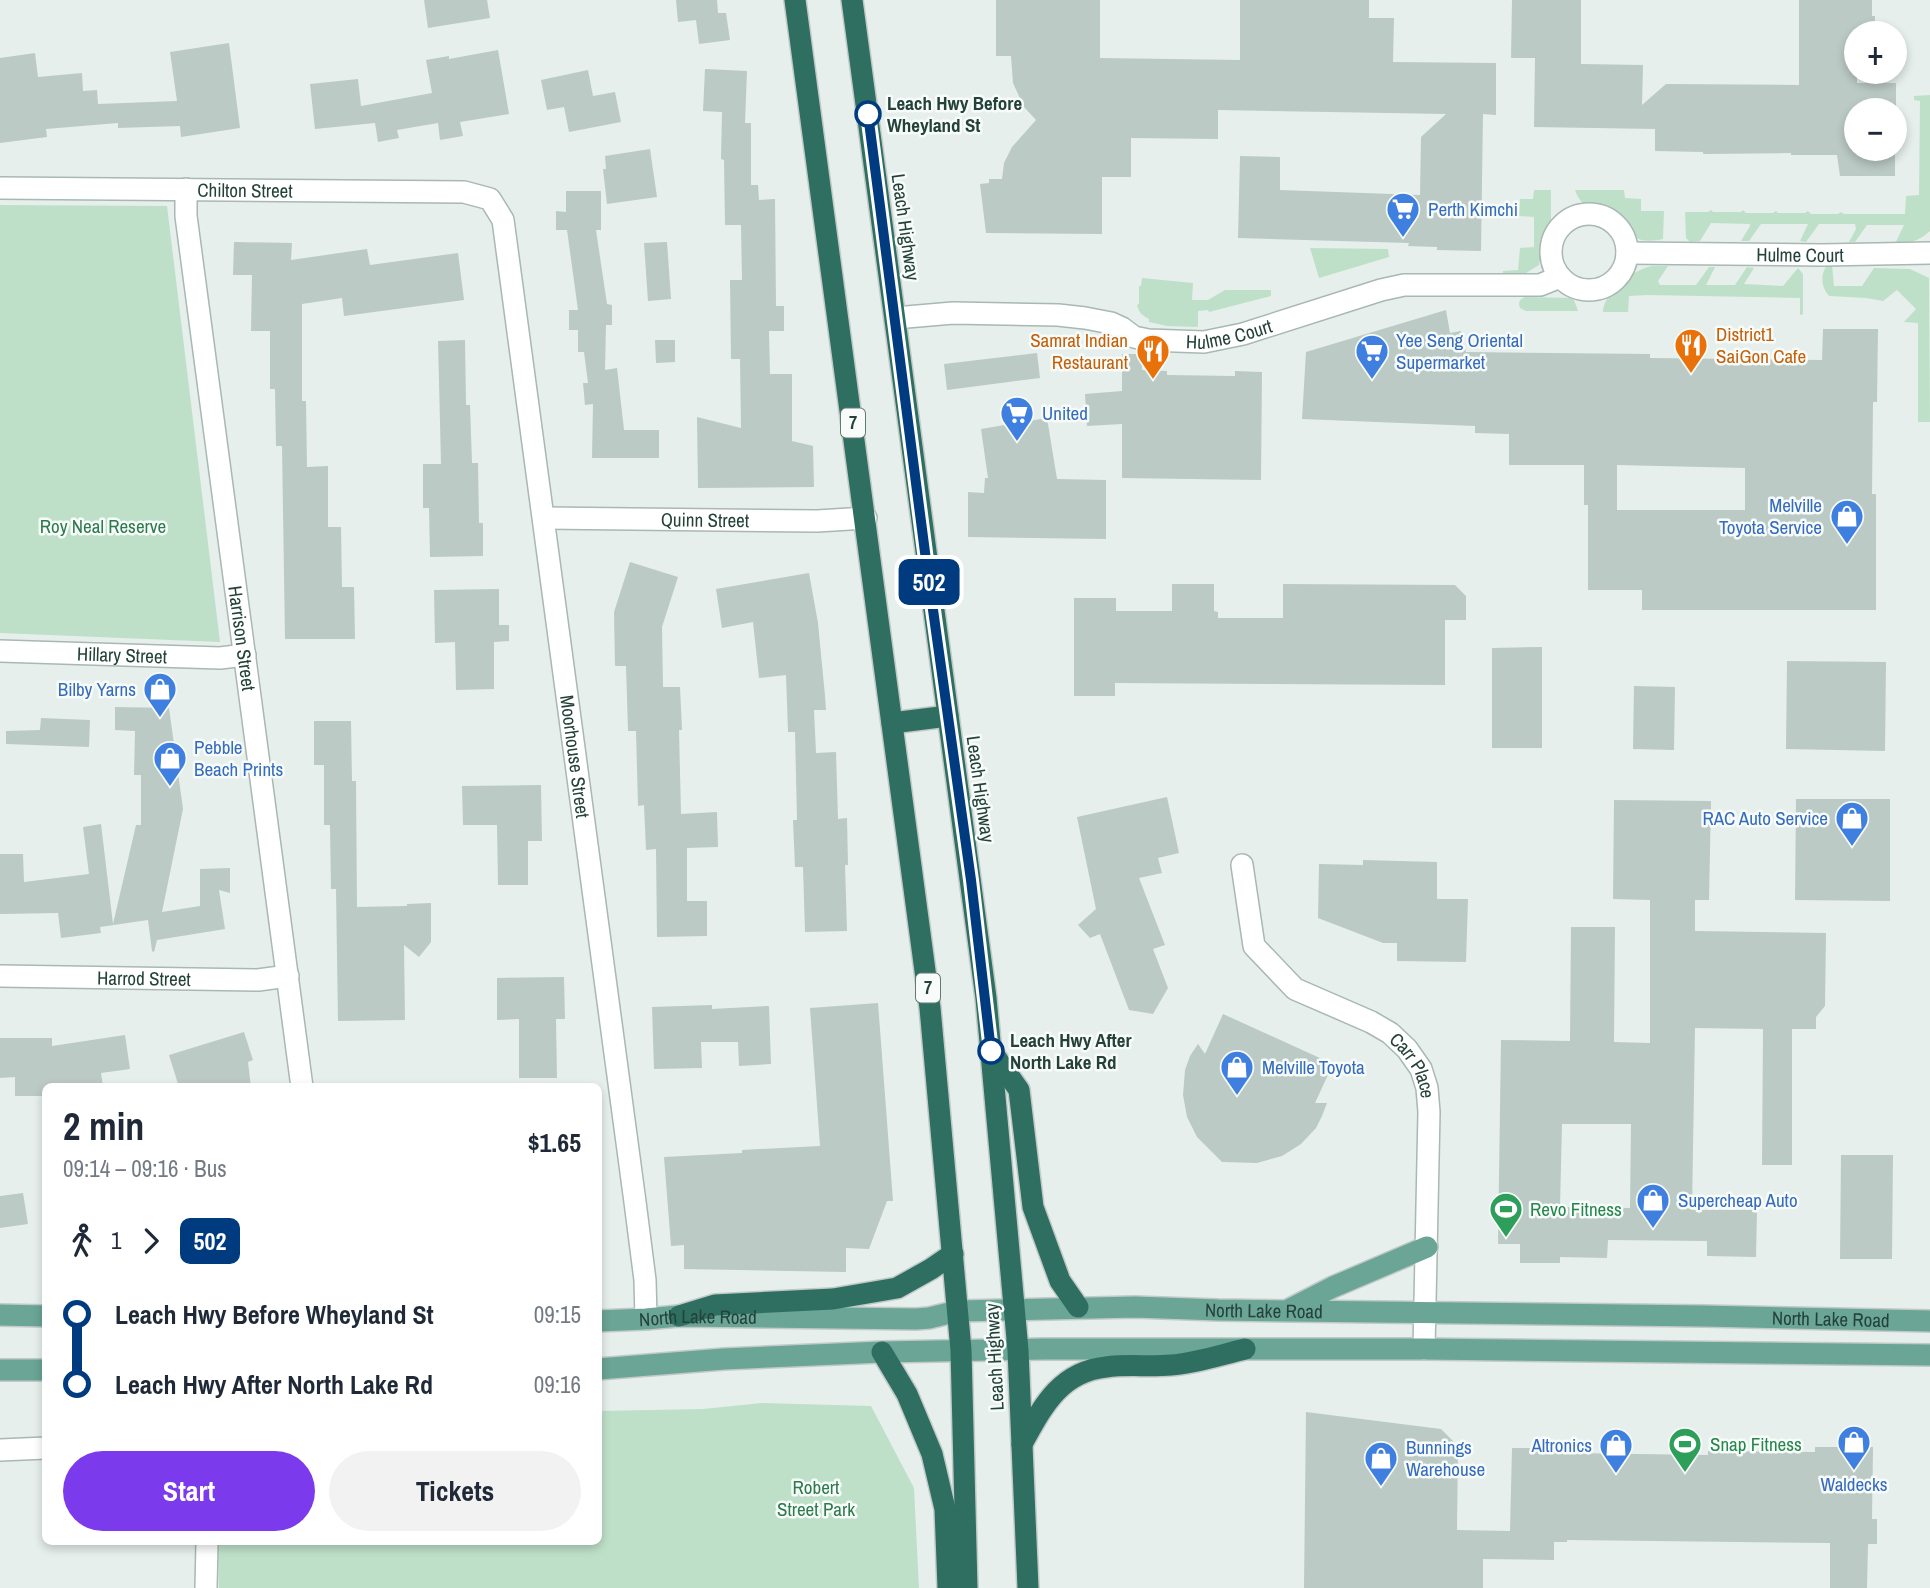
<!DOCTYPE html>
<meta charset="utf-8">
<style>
body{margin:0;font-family:"Archivo Narrow",sans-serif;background:#f2f2f3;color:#1f2937;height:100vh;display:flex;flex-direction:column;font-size:26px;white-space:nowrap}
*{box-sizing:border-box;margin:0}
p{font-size:23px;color:#747a83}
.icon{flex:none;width:38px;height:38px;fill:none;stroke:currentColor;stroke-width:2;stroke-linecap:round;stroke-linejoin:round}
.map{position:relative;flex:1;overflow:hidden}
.side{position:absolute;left:42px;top:1083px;width:560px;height:462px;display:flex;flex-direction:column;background:#fff;border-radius:10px;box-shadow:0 4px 10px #0003}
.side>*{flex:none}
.badge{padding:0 14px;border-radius:10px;font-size:24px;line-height:46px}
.buttons{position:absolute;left:1844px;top:21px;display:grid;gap:14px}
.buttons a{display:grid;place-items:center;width:63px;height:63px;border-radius:50%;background:#fff;box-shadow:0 4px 10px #0003;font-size:35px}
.map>.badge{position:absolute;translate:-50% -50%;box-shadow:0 0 0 4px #fff}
.legs{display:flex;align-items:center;gap:10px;height:77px;padding:0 21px;font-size:23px}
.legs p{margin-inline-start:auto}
.summary{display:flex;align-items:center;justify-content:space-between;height:119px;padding:0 21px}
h1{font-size:38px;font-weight:700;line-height:52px}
.button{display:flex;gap:14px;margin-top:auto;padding:14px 21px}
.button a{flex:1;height:80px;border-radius:42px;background:#7c3aed;color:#fff;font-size:28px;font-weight:700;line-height:80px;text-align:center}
.button a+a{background:#f2f2f3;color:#1f2937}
ul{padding:0 21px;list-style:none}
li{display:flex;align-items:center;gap:24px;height:70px;font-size:26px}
li i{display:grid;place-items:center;width:10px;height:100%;margin:0 9px;background:currentColor}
li i::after{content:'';width:18px;height:18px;margin:-9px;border:5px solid;border-radius:50%;background:#fff}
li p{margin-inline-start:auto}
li:first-child i{background:linear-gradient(#0000 50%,currentColor 0)}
li:last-child i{background:linear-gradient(currentColor 50%,#0000 0)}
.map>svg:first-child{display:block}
</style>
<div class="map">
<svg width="1930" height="1588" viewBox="0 0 1930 1588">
<rect width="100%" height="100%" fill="#e6efeb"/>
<g fill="#bfe0c8">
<path d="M1930,95V231C1919,241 1909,244 1895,244L1904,225H1867L1855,242H1849L1856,229L1855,224H1819L1806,242L1800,241L1808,224H1761L1749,241H1741L1750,226V224L1711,223L1700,241L1690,242L1686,238L1685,212H1708L1711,210L1713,212H1741L1743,210L1746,213H1773L1776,211L1778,213H1805L1808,211L1811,214H1838L1841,212L1844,214H1905L1906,196L1919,195L1920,101L1914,100V96Z"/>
<polygon points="1534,190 1551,190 1551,226 1544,239 1539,265 1526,273 1503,274 1503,271 1518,270 1520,248 1534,247 1534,217 1519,216 1520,199 1533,199"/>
<path d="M1575,190H1624L1625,198L1641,199V211H1664L1663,239C1655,241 1644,242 1636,238C1628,234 1624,221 1614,214C1596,204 1583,213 1575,190Z"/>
<polygon points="0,205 167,206 220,642 0,633"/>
<polygon points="1310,248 1388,249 1389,257 1319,278"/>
<path d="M1832,264L1834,286H1862L1874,268L1910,269L1929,278L1930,422H1918V323L1904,322L1916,309L1897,290L1883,301L1866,298L1829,296C1821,287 1820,275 1827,265Z"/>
<path d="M1652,266H1668L1658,281L1660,285H1696L1709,267H1715L1706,285H1735L1747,267L1754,268L1744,284L1783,286L1798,268L1803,274V314L1800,315V298L1647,295L1629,296L1628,312H1603C1603,293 1634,269 1652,266Z"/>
<path d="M1142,278L1193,283L1192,300H1208L1225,290H1271V296L1209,312L1208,310L1198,311V327L1167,326L1149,322V319C1143,316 1139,313 1137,305L1139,304V286H1141Z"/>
<polygon points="1525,297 1571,298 1574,300 1578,311 1526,311 1520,308 1519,304 1520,300"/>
<polygon points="762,1403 871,1406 914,1488 919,1588 219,1588 218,1542 598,1542 599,1411 703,1409"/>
</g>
<g fill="#bbcac4" fill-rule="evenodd">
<polygon points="424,0 487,0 490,18 428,28"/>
<polygon points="676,0 717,0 718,13 726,13 730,40 699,44 696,20 678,22"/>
<polygon points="996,0 1100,0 1100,58 1240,60 1240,0 1369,0 1369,18 1394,18 1393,62 1496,63 1496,115 1483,114 1481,251 1437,250 1437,247 1408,246 1409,243 1238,238 1240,156 1280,157 1280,190 1420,195 1421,137 1446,114 1218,110 1218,139 1131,138 1131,177 1102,177 1102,234 986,233 980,184 989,183 989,179 1002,179 1004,163 1012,147 1036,120 1024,107 1013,83 1011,56 996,56"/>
<polygon points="1512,0 1581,0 1581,64 1643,65 1642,105 1666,84 1799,85 1799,0 1872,0 1872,16 1875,16 1875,33 1857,33 1857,83 1896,83 1896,110 1857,110 1857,149 1895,149 1895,176 1840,176 1837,155 1791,155 1791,153 1703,154 1703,152 1655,151 1655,129 1534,127 1535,58 1511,58"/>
<polygon points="229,43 240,128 181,137 180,126 118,128 118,123 46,129 47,137 0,143 0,58 35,53 38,77 82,73 83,91 97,90 98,104 177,101 170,52"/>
<polygon points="498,50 509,114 460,122 463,136 440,140 438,123 397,130 399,138 378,142 375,123 315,129 310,84 358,79 361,106 432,93 426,60 449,56 449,59"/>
<polygon points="705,69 747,71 745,123 751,123 751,185 758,185 759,200 775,199 776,306 784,306 784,331 769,331 770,374 792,374 792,441 813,446 814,487 698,488 697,417 741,428 740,359 731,359 730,280 742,280 741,225 725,225 724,160 721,159 722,112 703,111"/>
<polygon points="588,70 593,96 615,92 621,122 569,132 564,107 547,110 541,80"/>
<polygon points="650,149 657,197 607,204 603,169 606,169 605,156"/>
<polygon points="566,191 601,191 601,230 596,230 607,304 612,305 612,325 606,325 605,370 617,368 624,430 659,430 659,458 592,458 593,404 585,405 583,383 588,383 584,352 578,352 578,330 569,330 569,310 578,310 567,230 556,230 556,211 566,212"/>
<polygon points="234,242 292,243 291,260 367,249 370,265 458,253 464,300 344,316 342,298 302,304 302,401 306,401 307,467 328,466 328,527 341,527 342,587 354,587 355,639 285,639 282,446 276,446 275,389 270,389 270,331 251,331 252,275 233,275"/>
<polygon points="667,242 671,299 648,301 644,243"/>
<path d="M1446,310L1450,333L1461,331L1466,352L1650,354V358L1822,360L1823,329H1878L1877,402H1873L1872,494H1876V610H1642V590H1588V505H1584V465H1509V434L1475,433V426L1302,419L1306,352ZM1617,465L1745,468V510H1617Z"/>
<polygon points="465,340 466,405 470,405 472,463 478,463 479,523 483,523 483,556 430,557 429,508 423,508 423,464 441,464 438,341"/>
<polygon points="655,340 675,340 675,362 656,363"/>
<polygon points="1037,353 1040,378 947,390 944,364"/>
<polygon points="1122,354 1142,354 1142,370 1167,371 1167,375 1235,376 1235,371 1262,372 1261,480 1122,478 1122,424 1087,426 1085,394 1122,391"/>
<polygon points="1047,418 1057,479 1106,480 1106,539 968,537 968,492 984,493 985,478 988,478 981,429"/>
<polygon points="630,562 678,577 662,627 663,687 680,687 682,730 679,730 681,814 717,812 718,847 687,848 687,901 707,901 707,936 657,937 656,849 646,850 644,805 638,806 636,731 628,731 626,666 615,666 614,612"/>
<polygon points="809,573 818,623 825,696 826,710 814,710 816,753 836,752 838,819 847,818 848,865 845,865 847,931 805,932 803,867 795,867 793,820 797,820 795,732 788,732 786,675 759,678 753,622 722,628 716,589"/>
<polygon points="1172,584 1214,584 1214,611 1218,612 1218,618 1283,618 1283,584 1455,585 1466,596 1466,620 1445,620 1445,685 1115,683 1115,696 1074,696 1074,598 1116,598 1116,611 1172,611"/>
<polygon points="499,589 499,625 509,625 509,641 494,642 494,689 456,690 455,642 435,643 434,590"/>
<polygon points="1542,647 1542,748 1492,748 1492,648"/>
<polygon points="1787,661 1886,662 1885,751 1786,749"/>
<polygon points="1634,686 1675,687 1674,750 1633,749"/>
<polygon points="115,707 169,708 183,809 162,912 200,906 200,869 230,868 230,893 219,890 225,929 157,940 154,952 152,951 148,920 100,927 101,933 61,938 58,913 0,914 0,854 23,854 24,882 89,874 83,827 101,824 113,924 136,825 141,825 141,775 134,775 135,731 115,730"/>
<polygon points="41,718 90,720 89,747 6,744 6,731 40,730"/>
<polygon points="314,721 351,721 352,781 356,781 357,907 407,906 407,904 431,903 431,942 419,957 404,945 405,1020 338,1021 336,889 331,889 330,825 324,825 324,765 314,765"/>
<polygon points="541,785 542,841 528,841 528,885 498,885 497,825 463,825 462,786"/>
<polygon points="1167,797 1179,853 1158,858 1162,873 1139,878 1165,945 1153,949 1168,988 1153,1014 1129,1010 1100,934 1090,938 1078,925 1096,909 1077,817"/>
<polygon points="1796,799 1890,799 1890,901 1795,900"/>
<path d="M1614,800L1711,801L1709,900H1695V931L1826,933L1825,1006L1816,1017V1029H1792V1165H1762L1763,1029L1695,1028L1692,1210H1757L1756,1257L1707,1256V1241L1608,1240L1607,1258L1560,1257V1263H1520V1244H1498L1501,1040L1570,1041L1571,927H1615L1614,1042L1650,1043V900L1613,899ZM1562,1124H1631L1630,1208L1560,1207Z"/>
<polygon points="1363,860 1437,862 1437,899 1468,899 1466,962 1397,961 1397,943 1383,943 1318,918 1319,864 1363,865"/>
<polygon points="564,977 565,1019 556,1019 557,1078 519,1078 519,1019 497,1020 497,978"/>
<polygon points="878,1003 893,1201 887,1201 869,1249 846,1248 846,1272 684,1269 684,1245 671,1246 664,1157 742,1153 742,1150 820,1146 810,1008"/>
<polygon points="712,1005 712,1009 769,1006 771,1064 739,1066 738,1042 701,1042 702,1068 654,1069 652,1007"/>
<polygon points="1223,1014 1333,1064 1315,1103 1327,1103 1322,1116 1316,1128 1301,1144 1282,1156 1257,1163 1222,1162 1197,1137 1187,1117 1183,1095 1185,1070 1190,1056 1198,1044 1205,1054"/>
<polygon points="244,1032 253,1060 248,1062 251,1087 179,1087 169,1055"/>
<polygon points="125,1035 130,1069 101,1073 103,1087 46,1087 46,1096 15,1096 15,1077 0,1078 0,1038 52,1038 52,1046"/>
<polygon points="1841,1155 1893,1155 1892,1259 1840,1259"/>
<polygon points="23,1193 28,1224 0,1228 0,1196"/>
<polygon points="1306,1412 1441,1429 1458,1446 1457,1530 1510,1531 1512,1448 1568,1448 1568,1453 1708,1455 1708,1451 1815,1452 1815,1447 1873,1447 1872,1519 1877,1519 1877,1544 1868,1544 1867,1588 1830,1588 1830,1543 1567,1540 1567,1542 1554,1542 1554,1560 1483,1559 1483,1588 1304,1588"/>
</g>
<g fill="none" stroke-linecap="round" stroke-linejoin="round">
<defs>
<g id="street">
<path id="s1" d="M0,188L464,192L490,199L503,220L635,1202L645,1280L646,1319"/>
<path id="s2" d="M186,189V216L302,1087"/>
<circle cx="1589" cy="252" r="38"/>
<path id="s3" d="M1627,253L1822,255L1930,253"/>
<path id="s4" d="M895,318L953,313L1058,315L1085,318L1111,323L1122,328L1134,337L1148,340L1204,342L1243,334L1381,290L1404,285H1540L1560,277"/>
<path id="s5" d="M544,518L817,521L866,518"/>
<path id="s6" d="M0,651L220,658L245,655"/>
<path id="s7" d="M1242,865L1254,946L1295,989L1371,1022L1390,1033L1407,1049L1421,1069L1427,1088L1429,1112L1424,1349"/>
<path id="s8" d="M0,976L258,980L288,976"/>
<polyline points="0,1450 46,1448"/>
<polyline points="206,1588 207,1542"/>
</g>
<g id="primary">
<polyline points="1290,1309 1333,1287 1427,1247"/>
<polyline points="0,1315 46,1316"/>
<path id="s9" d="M598,1321L646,1319L679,1316L916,1319L929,1318L958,1311L1135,1307L1218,1310L1704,1316L1930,1321"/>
<polyline points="598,1369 724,1359 882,1352 1045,1349 1424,1349 1930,1355"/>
<polyline points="0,1370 46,1370"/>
</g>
<g id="highway">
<polyline points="795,0 930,1008 961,1350 967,1588"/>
<polyline points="852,0 986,998 1018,1350 1028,1588"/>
<polyline points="892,723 948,716"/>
<polyline points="992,1052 1019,1090 1033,1207 1060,1281 1078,1307"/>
<polyline points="679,1316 715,1305 833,1299 897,1288 931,1269 953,1254"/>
<polyline points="882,1352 907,1394 932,1454 945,1509 948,1588"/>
<path d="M1022,1444C1042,1408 1059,1372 1106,1367C1127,1364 1149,1367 1171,1365C1196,1363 1220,1355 1245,1349"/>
</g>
</defs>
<use href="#street" stroke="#a8b8b2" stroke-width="24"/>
<use href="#primary" stroke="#c2cac8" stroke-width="24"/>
<use href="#highway" stroke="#c2cac8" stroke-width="24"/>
<use href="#street" stroke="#fff" stroke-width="21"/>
<use href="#primary" stroke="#6aa596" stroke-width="21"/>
<use href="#highway" stroke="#2f6f62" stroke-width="21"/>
</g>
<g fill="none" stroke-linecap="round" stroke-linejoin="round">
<defs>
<polyline id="line-1" points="868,114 926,560 971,880 991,1051"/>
</defs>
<use href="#line-1" stroke="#fff" stroke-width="16"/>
<use href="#line-1" stroke="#003b80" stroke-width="10"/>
</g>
<defs>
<symbol id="supermarket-pin" viewBox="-11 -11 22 30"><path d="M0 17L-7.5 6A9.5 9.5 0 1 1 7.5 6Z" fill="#3f7fe0" stroke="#f7fbf9"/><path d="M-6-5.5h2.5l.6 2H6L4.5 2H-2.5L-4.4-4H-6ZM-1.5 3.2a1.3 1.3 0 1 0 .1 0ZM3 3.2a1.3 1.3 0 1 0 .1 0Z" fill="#fff"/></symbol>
<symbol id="restaurant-pin" viewBox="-11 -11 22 30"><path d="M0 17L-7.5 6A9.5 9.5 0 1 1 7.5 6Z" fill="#e8710a" stroke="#f7fbf9"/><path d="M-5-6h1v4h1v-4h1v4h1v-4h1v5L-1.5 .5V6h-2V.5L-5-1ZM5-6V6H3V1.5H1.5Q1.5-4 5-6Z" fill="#fff"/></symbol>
<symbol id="shop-pin" viewBox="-11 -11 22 30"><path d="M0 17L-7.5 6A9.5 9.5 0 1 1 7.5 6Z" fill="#3f7fe0" stroke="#f7fbf9"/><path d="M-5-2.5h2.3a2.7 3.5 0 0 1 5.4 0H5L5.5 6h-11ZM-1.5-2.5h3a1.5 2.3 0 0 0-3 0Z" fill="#fff"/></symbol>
<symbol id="stadium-pin" viewBox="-11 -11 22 30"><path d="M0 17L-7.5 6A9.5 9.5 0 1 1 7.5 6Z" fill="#2e9e5b" stroke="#f7fbf9"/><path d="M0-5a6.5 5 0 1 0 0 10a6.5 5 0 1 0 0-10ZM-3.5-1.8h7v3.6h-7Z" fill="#fff"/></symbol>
</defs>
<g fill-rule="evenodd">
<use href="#supermarket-pin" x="1384" y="190" width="38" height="52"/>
<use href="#restaurant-pin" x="1672" y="326" width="38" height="52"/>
<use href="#restaurant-pin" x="1134" y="332" width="38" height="52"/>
<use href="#supermarket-pin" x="1353" y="332" width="38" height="52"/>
<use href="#supermarket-pin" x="998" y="394" width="38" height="52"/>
<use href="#shop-pin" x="1828" y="497" width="38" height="52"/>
<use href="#shop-pin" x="141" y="670" width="38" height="52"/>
<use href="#shop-pin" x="151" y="739" width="38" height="52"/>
<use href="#shop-pin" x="1833" y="799" width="38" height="52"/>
<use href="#shop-pin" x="1218" y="1048" width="38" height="52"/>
<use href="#shop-pin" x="1634" y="1181" width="38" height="52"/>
<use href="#stadium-pin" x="1487" y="1190" width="38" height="52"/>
<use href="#shop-pin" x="1835" y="1423" width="38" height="52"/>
<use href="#stadium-pin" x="1666" y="1425" width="38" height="52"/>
<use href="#shop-pin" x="1597" y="1426" width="38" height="52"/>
<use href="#shop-pin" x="1362" y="1439" width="38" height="52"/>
</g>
<g fill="#fff" stroke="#003b80" stroke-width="3.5">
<circle cx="868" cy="114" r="12"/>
<circle cx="991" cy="1051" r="12"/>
</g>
<g text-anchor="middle" stroke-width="5" stroke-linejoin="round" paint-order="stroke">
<g fill="#f7fbf9" stroke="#637a73" stroke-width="2">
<rect x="841" y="408.5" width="24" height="29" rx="5"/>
<rect x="916" y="973.5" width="24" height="29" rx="5"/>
</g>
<g font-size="18" font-weight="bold" fill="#24423a">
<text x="853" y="429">7</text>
<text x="928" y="994">7</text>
</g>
<g font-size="19" font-weight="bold" fill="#24423a" stroke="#f7fbf9" text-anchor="start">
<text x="887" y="110">Leach Hwy Before<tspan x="887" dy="22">Wheyland St</tspan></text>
<text x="1010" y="1047">Leach Hwy After<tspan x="1010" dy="22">North Lake Rd</tspan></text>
</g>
<g font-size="19" fill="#24423a" stroke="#f7fbf9">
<text dy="7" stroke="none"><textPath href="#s1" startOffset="245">Chilton Street</textPath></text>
<text transform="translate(906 227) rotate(82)" y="7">Leach Highway</text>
<text dy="7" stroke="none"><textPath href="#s3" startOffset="173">Hulme Court</textPath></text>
<text dy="7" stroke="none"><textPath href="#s4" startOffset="340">Hulme Court</textPath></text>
<text dy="7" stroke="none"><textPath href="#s5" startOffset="161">Quinn Street</textPath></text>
<text dy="7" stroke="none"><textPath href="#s2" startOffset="453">Harrison Street</textPath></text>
<text dy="7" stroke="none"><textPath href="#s6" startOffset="122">Hillary Street</textPath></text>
<text dy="7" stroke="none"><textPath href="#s1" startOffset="1057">Moorhouse Street</textPath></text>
<text transform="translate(981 789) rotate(82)" y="7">Leach Highway</text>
<text dy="7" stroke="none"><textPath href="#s8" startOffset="144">Harrod Street</textPath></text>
<text dy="7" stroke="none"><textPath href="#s7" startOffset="287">Carr Place</textPath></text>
<text dy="7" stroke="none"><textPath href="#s9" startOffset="667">North Lake Road</textPath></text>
<text dy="7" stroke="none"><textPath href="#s9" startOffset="100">North Lake Road</textPath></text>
<text dy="7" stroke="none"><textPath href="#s9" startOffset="1234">North Lake Road</textPath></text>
<text transform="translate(994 1357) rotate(-93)" y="7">Leach Highway</text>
</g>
<g font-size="19" fill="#366cbe" stroke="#f7fbf9" text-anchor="start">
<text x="1428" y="216">Perth Kimchi</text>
<text x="1396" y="347">Yee Seng Oriental<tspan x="1396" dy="22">Supermarket</tspan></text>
<text x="1042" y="420">United</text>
<text x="1822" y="512" text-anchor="end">Melville<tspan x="1822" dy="22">Toyota Service</tspan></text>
<text x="136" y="696" text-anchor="end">Bilby Yarns</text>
<text x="194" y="754">Pebble<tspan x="194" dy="22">Beach Prints</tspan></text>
<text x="1828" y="825" text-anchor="end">RAC Auto Service</text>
<text x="1262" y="1074">Melville Toyota</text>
<text x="1678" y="1207">Supercheap Auto</text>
<text x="1592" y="1452" text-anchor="end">Altronics</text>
<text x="1406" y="1454">Bunnings<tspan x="1406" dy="22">Warehouse</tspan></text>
<text x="1854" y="1491" text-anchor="middle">Waldecks</text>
</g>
<g font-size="19" fill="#c56008" stroke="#f7fbf9" text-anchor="start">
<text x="1716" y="341">District1<tspan x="1716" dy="22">SaiGon Cafe</tspan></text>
<text x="1128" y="347" text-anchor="end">Samrat Indian<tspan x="1128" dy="22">Restaurant</tspan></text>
</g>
<g font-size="19" fill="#2d7a4b" stroke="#f7fbf9">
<text x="103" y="533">Roy Neal Reserve</text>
<text x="816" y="1494">Robert<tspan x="816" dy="22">Street Park</tspan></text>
</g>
<g font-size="19" fill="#27864d" stroke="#f7fbf9" text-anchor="start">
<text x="1530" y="1216">Revo Fitness</text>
<text x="1710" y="1451">Snap Fitness</text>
</g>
</g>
</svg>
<div class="buttons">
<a>+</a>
<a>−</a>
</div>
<b class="badge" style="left:929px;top:582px;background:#003b80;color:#fff">502</b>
<section class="side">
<div class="summary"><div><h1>2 min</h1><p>09:14 – 09:16 · Bus</p></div><b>$1.65</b></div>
<div class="legs"><svg class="icon" aria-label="walk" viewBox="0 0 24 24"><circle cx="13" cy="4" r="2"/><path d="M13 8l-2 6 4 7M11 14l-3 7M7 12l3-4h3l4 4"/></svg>1<svg class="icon" aria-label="forward" viewBox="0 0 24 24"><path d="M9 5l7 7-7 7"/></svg><b class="badge" style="background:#003b80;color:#fff">502</b></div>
<ul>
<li><i style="color:#003b80"></i><b>Leach Hwy Before Wheyland St</b><p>09:15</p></li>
<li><i style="color:#003b80"></i><b>Leach Hwy After North Lake Rd</b><p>09:16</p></li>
</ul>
<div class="button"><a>Start</a><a>Tickets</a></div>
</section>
</div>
